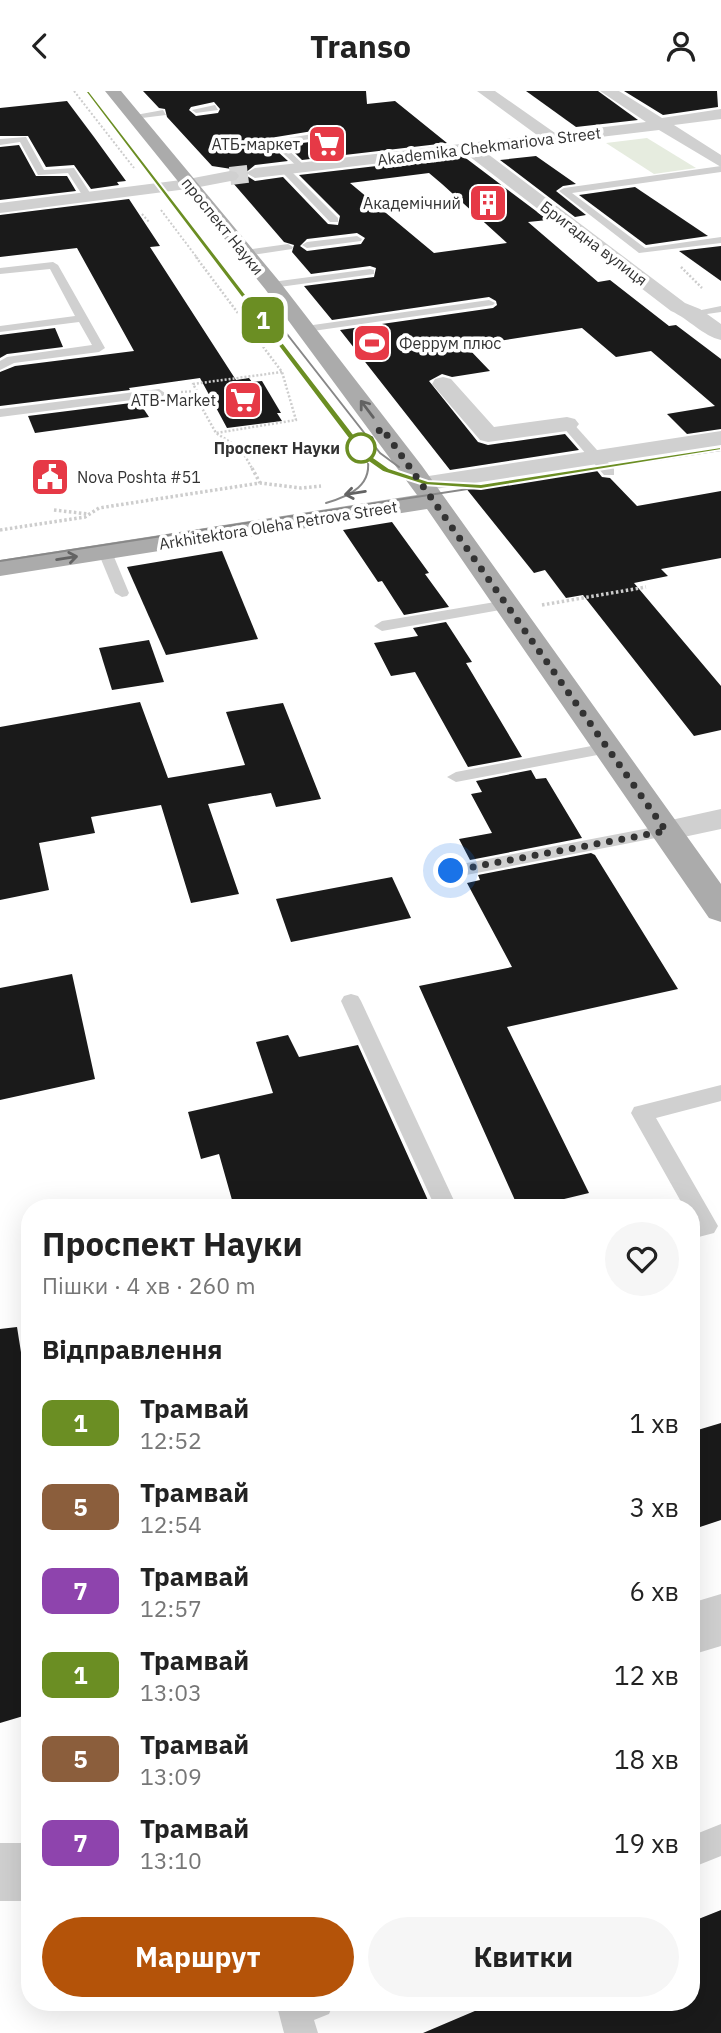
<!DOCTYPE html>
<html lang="uk">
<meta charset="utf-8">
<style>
body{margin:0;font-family:"IBM Plex Sans",sans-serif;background:#f6f6f6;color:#222;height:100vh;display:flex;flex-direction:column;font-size:26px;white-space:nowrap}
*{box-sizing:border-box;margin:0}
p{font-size:23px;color:#767676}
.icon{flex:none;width:38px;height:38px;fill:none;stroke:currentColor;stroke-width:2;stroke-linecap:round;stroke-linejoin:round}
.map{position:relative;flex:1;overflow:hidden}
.side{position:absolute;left:21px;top:1108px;width:679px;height:812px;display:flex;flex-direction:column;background:#fff;border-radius:28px;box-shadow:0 7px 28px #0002}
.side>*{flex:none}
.badge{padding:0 14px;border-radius:10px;font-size:24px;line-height:46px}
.you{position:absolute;width:35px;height:35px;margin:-18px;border:5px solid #fff;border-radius:50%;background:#1a73e8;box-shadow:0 0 0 10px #1a73e833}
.map>.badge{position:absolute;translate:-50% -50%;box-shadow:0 0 0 4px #fff}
h2{padding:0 21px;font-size:26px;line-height:63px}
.round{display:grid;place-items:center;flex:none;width:74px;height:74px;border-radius:37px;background:#f6f6f6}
.head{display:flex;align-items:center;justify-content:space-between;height:119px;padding:0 21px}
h1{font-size:33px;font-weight:700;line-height:52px}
.action{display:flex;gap:14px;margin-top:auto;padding:14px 21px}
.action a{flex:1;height:80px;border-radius:42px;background:#b45309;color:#fff;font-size:28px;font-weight:700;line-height:80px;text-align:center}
.action a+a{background:#f6f6f6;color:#222}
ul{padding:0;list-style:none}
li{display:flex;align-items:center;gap:21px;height:84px;padding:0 21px}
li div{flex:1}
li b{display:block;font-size:26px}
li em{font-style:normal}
li .badge{min-width:77px;font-weight:700;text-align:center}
header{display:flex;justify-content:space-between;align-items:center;height:91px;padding:0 21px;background:#fff;font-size:32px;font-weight:700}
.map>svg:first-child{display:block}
</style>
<header><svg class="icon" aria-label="back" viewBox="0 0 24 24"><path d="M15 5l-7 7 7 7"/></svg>Transo<svg class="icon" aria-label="person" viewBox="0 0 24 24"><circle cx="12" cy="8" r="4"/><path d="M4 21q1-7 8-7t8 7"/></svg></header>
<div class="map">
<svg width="721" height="1942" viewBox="0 0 721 1942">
<rect width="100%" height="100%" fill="#fff"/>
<polygon fill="#e6ecdf" points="647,47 696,77 654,83 606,52"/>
<g fill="#1a1a1a" fill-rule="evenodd">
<path d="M143,0H366L367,13L395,10L447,52L302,69L287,54L340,47L344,41L337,36L270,47L268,52L288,70L255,74L244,83L255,90L283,86L328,133L338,134L340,125L299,84L463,65L548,129L528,131L598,191L610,189L669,235L676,234L721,268V338L687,343L667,323L715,315L651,260L616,266L582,237L466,255L490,280L452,286L442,283L429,290L478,351L488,354L565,343L579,359L450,379L340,239L493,217L497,214L496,210L489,206L332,229L304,195L374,186L376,177L370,175L311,183L292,161L294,154L284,151L233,92L241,87L238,79L212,75L167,26L165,18L159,17ZM214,11L220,18L218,22L196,25L189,19L191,16ZM429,82L442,93L507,152L434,162L350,92ZM357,142L365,147L361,153L307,160L300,155L307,148Z"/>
<polygon points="526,0 598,0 638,29 576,36"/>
<polygon points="624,0 717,0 718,16 663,24"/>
<polygon points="67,10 94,46 126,90 117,91 119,94 91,98 74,74 46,76 28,45 0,45 0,17"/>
<polygon points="19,54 36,85 67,85 76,100 0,109 0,56"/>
<polygon points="536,65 576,93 563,95 556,100 586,124 575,126 500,69"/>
<polygon points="635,96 708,145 646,154 579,104"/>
<polygon points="129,108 160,155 150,156 236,289 249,287 252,291 262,290 281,322 277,322 282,330 227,337 200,287 129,297 130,299 0,315 0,281 15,275 134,260 77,157 0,166 0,124"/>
<polygon points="721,155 721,190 679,160"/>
<polygon points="55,237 63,256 7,263 0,267 0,244"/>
<polygon points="139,311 149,326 35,342 28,325"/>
<polygon points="594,376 602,386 610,387 637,415 721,400 721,467 661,478 668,485 634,492 721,595 721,639 694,645 583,504 566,507 545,479 534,482 465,396"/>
<polygon points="392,431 429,482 425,483 449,516 404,524 382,490 378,491 343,439"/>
<polygon points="222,460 258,548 166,564 127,476"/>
<polygon points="446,531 472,571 466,572 522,666 468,676 415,581 391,585 374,552 418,545 413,537"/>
<polygon points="149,549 164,591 112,599 99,557"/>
<polygon points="140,611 168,687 245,674 226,621 283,612 321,708 276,716 271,702 208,713 239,803 191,812 161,714 91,726 95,742 39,752 49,799 0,809 0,636"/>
<polygon points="531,679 536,688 546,687 582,747 470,769 459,748 492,742 471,703 482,701 476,690"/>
<polygon points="591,762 595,764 678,898 507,936 589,1102 531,1116 518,1116 419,895 512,876 467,792 480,789 478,784"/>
<polygon points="392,786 411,827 291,851 276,808"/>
<polygon points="72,883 95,988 0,1009 0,897"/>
<polygon points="288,944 299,966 358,954 431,1116 234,1116 219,1063 201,1068 188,1021 273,1002 256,951"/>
<polygon points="17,1236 30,1318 30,1623 0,1632 0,1238"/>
<polygon points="721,1332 721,1429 691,1439 691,1341"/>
<polygon points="721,1819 721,1942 423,1942 496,1911 691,1911 691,1831"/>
</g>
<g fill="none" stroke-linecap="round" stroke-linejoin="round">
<polyline stroke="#d6d6d6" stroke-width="18" stroke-dasharray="18 9" stroke-linecap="butt" points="230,85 255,82"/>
<g stroke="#cdcdcd" stroke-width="2" stroke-dasharray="2 2" stroke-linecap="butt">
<polyline points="74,0 134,77"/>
<polyline points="161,119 198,168"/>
<polyline points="142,123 149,131"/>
</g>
<g stroke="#cdcdcd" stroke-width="2.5" stroke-dasharray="2 2" stroke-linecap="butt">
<polyline points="196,166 282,281 296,329 216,342"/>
<polyline points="681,176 702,197"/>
<polyline points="181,301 197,300 193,293 282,281"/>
<polyline points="193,301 216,342 241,358 253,379"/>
</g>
<g stroke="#cdcdcd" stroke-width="3.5" stroke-dasharray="2.5 2.5" stroke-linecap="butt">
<polyline points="252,377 260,392"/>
<polyline points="54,419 88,423"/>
<polyline points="0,439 85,426 99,417 260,392 301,397 321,395"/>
<polyline points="542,514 646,496"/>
</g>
<g fill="#d0d0d0" fill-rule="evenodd">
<polygon points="215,14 218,19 196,22 192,19"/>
<polygon points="163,19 166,24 134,28 130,25"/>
<polygon points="337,39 341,42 340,44 281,52 305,75 305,79 302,80 270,50"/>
<polygon points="26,46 44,79 74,77 94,108 92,110 86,110 68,82 38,84 20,51 0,54 0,48"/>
<polygon points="721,75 721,81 572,102 645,157 721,146 721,152 639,162 559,100 564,97"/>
<polygon points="282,77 288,77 338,127 338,131 330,131 282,81"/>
<polygon points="357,145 362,148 361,150 307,157 302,154 307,151"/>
<polygon points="288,153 293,156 292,158 245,165 240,162 245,159"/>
<polygon points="53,171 58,174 105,257 99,261 14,272 0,279 0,270 7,266 92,254 79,231 0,241 0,235 75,225 50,178 0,183 0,177"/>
<polygon points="370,178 374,179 374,183 272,197 267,194 272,191"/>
<polygon points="489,209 495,212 493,214 306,241 300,238 306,235"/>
<polygon points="721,215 721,221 693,225 687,222"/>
<polygon points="159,298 165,302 163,305 0,326 0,318"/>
<polygon points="567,329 571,330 614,378 614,384 604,384 563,336 561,333"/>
<polygon points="105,457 112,461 129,502 127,505 122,506 115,502 98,461"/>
<polygon points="507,509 515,514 512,517 382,540 374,535 382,530"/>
<polygon points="607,652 615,657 613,661 456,691 447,686 456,681"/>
<polygon points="665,734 674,740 671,744 451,787 444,785 442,781 444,777 451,775"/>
<polygon points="351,903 358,905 361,910 457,1116 435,1116 341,910 344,905"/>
<polygon points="721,994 721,1010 656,1027 718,1135 714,1142 691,1148 691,1116 684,1116 631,1022 634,1016 642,1014"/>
<polygon points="721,1733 721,1765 691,1777 691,1745"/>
<polygon points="282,1911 334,1911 329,1923 314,1929 318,1942 284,1942 278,1919"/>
</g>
<g fill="#d0d0d0" fill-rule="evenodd">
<path d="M477,0H495L555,42L646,31L600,0H619L662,27L721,18V28L674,34L721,64V76L659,39L484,60L685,212L700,218L721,233V249C703,245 689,228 671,220L465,62L255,87L246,82L255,77L537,44Z"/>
<polygon points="230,80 236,81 239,85 236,89 189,98 180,93 183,89"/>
<polygon points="443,286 451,288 494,336 567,326 575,328 579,333 575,338 567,340 488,351 480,349 432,293 435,288"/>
<polygon points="721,340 721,354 422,400 413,398 410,393 413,388 422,386"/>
<polygon points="721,718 721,738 665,750 653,747 649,740 653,733"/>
<polygon points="721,1503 721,1555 691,1564 691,1512"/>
<rect x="0" y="1752" width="30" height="58"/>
</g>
<polygon fill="#d0d0d0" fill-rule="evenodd" points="189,88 195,89 198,93 195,97 0,122 0,112"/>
<polygon fill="#ababab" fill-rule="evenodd" points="105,0 121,0 279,190 422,375 721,793 721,831 709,827 427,418 0,485 0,469 417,404 265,198"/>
<g stroke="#888" stroke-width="2">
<path d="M87,0L367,365C391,385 419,391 450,395"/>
<polyline points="265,215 380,362 399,376"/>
<path d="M326,412C350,405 374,394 367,365"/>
<polyline points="0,470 721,359"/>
</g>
</g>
<defs><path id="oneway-shaft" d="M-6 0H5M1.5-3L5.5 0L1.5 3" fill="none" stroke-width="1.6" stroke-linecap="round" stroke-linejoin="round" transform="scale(1.75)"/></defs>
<g stroke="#636363">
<use href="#oneway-shaft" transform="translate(367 318) rotate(-127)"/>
<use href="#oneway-shaft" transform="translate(355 402) rotate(171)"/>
<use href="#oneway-shaft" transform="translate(67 467) rotate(-9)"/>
</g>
<polygon fill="#6b8e23" stroke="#fff" stroke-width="2" points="85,0 89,0 369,363 389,377 428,390 481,393 721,356 721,359 481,398 424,394 383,381 363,367"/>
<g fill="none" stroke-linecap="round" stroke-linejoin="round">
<polyline stroke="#333" stroke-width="7" stroke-dasharray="0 12.6" points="361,357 382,337 666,740 451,780"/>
</g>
<defs>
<symbol id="supermarket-square" viewBox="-11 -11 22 22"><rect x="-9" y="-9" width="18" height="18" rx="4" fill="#e63946" stroke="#fff"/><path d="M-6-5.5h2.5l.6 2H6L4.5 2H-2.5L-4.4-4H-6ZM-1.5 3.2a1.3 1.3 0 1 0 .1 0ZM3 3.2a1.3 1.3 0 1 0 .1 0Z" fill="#fff"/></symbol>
<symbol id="building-square" viewBox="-11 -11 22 22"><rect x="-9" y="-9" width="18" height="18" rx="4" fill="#e63946" stroke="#fff"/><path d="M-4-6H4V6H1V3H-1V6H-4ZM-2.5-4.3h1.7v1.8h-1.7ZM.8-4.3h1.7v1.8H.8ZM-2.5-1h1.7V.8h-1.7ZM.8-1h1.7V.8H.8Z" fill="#fff"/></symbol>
<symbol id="stadium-square" viewBox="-11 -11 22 22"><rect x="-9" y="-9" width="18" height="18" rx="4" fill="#e63946" stroke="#fff"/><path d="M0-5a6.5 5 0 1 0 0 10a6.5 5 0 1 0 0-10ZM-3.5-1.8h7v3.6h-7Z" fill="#fff"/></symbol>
<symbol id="civic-square" viewBox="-11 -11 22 22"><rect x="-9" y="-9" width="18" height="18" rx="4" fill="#e63946" stroke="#fff"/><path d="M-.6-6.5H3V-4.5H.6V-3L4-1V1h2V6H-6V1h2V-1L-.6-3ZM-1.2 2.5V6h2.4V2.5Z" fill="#fff"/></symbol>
</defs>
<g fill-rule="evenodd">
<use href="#supermarket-square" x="305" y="31" width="44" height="44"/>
<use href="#building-square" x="466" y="90" width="44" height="44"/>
<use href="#stadium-square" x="350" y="230" width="44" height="44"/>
<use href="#supermarket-square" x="221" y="287" width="44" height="44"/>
<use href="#civic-square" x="28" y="364" width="44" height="44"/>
</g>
<circle fill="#fff" stroke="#6b8e23" stroke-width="3.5" cx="361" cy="357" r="14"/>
<g text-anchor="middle" stroke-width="7" stroke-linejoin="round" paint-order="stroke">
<g font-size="16" fill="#333" stroke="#fff" text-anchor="end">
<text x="300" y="59">АТБ-маркет</text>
<text x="461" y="118">Академічний</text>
<text x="399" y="258" text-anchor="start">Феррум плюс</text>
<text x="216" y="315">ATB-Market</text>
<text x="77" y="392" text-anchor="start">Nova Poshta #51</text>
</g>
<g font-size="16" fill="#333" stroke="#fff">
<text transform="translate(489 55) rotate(-7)" y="6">Akademika Chekmariova Street</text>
<text transform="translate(223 135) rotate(51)" y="6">проспект Науки</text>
<text transform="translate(594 152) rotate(37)" y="6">Бригадна вулиця</text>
<text transform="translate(278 434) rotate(-9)" y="6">Arkhitektora Oleha Petrova Street</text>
</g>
<g font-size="16" font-weight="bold" fill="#333" stroke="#fff" text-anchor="end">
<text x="340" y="363">Проспект Науки</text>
</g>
</g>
</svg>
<div class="you" style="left:451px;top:780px"></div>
<b class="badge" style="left:263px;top:229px;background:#6b8e23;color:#fff">1</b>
<section class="side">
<div class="head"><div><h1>Проспект Науки</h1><p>Пішки · 4 хв · 260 m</p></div><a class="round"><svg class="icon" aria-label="heart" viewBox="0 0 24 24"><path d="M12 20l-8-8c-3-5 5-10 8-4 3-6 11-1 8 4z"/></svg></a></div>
<h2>Відправлення</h2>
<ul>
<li><span class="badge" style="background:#6b8e23;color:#fff">1</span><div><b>Трамвай</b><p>12:52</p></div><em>1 хв</em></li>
<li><span class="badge" style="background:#8b5e3c;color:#fff">5</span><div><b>Трамвай</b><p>12:54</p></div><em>3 хв</em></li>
<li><span class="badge" style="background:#8e44ad;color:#fff">7</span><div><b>Трамвай</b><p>12:57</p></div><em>6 хв</em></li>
<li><span class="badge" style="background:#6b8e23;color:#fff">1</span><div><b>Трамвай</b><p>13:03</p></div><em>12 хв</em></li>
<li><span class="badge" style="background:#8b5e3c;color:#fff">5</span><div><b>Трамвай</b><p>13:09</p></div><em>18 хв</em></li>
<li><span class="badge" style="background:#8e44ad;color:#fff">7</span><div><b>Трамвай</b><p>13:10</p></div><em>19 хв</em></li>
</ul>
<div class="action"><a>Маршрут</a><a>Квитки</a></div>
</section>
</div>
